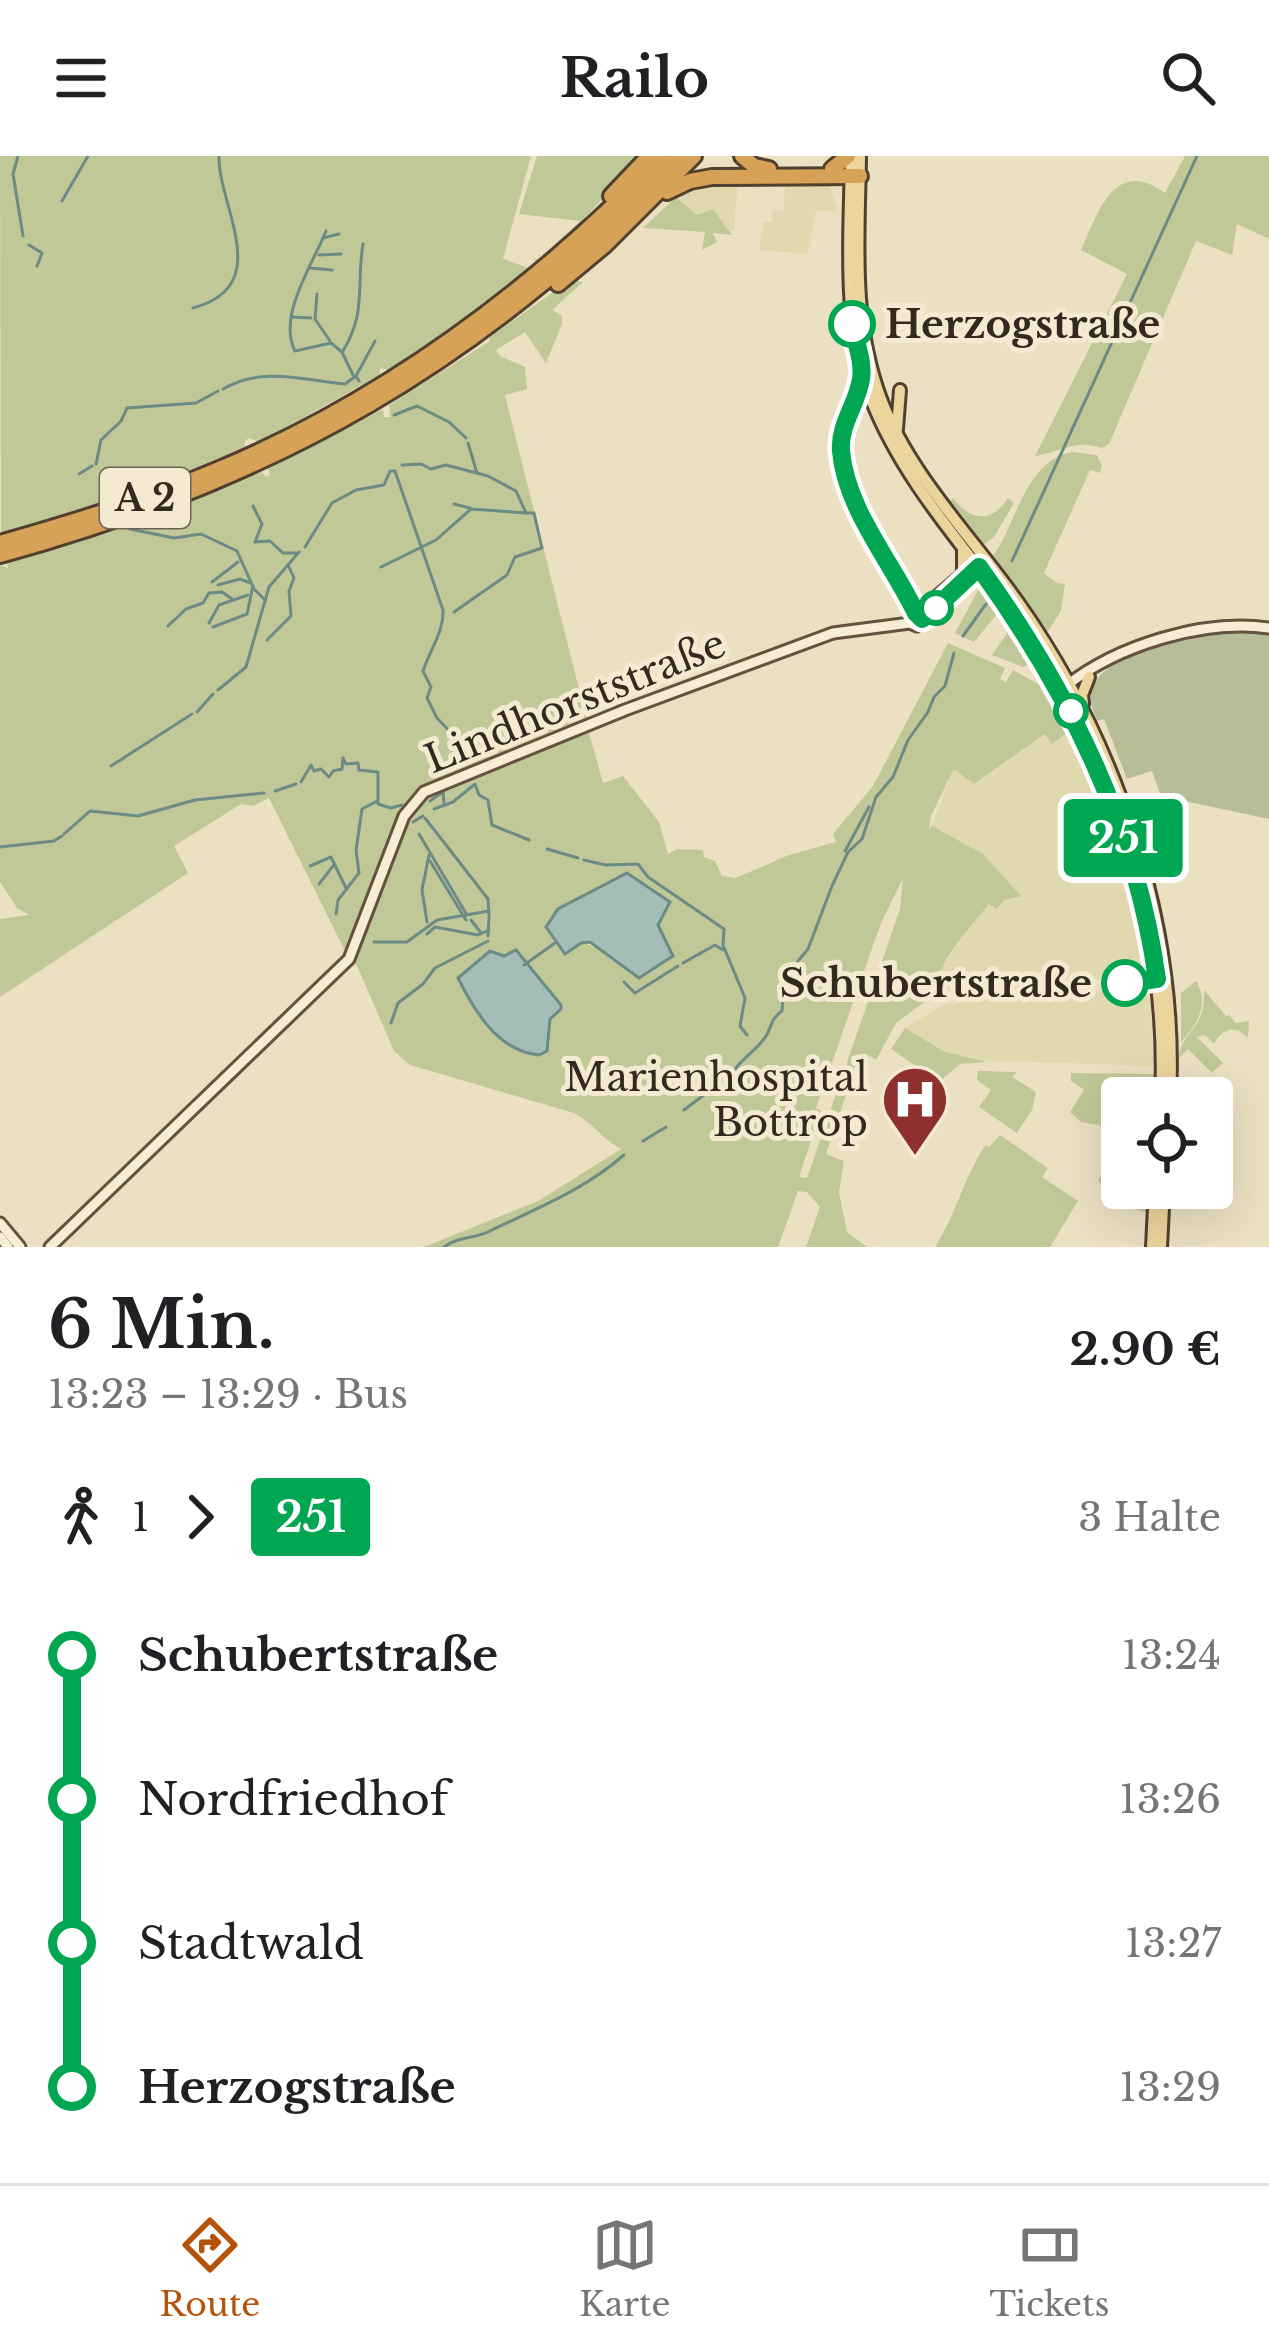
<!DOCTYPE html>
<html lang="de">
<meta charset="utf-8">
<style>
body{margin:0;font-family:"Libre Baskerville",serif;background:#f2f2f2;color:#202124;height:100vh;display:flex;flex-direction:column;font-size:45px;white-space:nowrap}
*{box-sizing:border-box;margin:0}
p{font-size:39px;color:#757577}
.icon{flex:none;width:66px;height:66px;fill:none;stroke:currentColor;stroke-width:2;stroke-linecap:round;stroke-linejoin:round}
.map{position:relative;height:1091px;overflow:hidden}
.details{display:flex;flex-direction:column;background:#fff;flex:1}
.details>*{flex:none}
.badge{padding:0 24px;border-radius:9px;font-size:42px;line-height:78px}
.buttons{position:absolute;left:1101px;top:921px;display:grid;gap:24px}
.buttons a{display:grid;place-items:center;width:132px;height:132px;border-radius:12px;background:#fff;box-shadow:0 12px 48px #0002;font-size:60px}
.map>.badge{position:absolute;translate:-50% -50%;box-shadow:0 0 0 6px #fff}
.legs{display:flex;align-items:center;gap:18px;height:132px;padding:0 48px;font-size:39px}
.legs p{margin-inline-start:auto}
.overview{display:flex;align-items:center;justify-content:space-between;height:204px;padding:0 48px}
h1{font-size:66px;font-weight:700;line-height:90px}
ul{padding:0 48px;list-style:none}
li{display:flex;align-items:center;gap:42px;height:144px;font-size:45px}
li i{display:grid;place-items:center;width:18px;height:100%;margin:0 15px;background:currentColor}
li i::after{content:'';width:30px;height:30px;margin:-15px;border:9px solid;border-radius:50%;background:#fff}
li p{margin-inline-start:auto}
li:first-child i{background:linear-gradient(#0000 50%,currentColor 0)}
li:last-child i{background:linear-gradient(currentColor 50%,#0000 0)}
header{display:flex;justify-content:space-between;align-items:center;height:156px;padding:0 48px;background:#fff;font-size:54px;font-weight:700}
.menu{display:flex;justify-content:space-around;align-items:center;height:168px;border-top:3px solid #e0e0e0;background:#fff;font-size:33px;color:#757577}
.menu a{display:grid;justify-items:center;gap:6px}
.menu .on{color:#b45309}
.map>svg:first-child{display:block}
</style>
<header><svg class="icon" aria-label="menu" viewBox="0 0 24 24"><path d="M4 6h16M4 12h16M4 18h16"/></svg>Railo<svg class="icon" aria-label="search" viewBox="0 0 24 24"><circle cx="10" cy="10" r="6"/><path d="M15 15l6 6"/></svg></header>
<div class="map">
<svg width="1269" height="1091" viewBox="0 0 1269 1091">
<rect width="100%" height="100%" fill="#ebe0c2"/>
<g fill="#e0d9b0">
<polygon points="738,27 734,73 730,76 713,53 697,59 676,41 704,28"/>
<polygon points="829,29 838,55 816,54 808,98 759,94 763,66 772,66 773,55 783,55 785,30"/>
<polygon points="1068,577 1098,638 1124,712 1145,811 1092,825 930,842 936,820 977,759 989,748 1020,739 983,699 932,670 954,612 975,628 1045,578 1052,588"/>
<polygon points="1138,832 1150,843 1154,910 972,904 945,896 905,872 944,848"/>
</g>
<g fill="#c1c897" fill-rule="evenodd">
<polygon points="0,0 531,0 503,103 529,112 494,142 389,214 380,212 380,219 259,286 249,282 245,285 244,293 95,350 1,379"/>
<polygon points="537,0 644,0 541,107 533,103 540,103 580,65 519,58"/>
<path d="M1185,0H1269V83L1237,68L1232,99L1196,85L1109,288L1102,292C1075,283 1059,296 1035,300L1127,118L1081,94C1098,56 1115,0 1165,37Z"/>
<polygon points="676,41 697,59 713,53 732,79 713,77 717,86 702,94 705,76 643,72"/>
<polygon points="570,124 583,126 552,154 562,160 562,168 546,207 525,176 496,194 500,200 525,211 527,233 505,239 587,565 432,626 412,640 400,658 346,797 269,642 253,650 241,648 174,690 188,717 0,841 0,763 29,759 17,752 0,726 0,409 8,412 7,407 150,362 262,316 266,321 270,319 268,313 383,253 384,261 390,261 389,249 490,185 490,181"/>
<path d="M1072,296L1097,299L1102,310L1100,317L1090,314L1044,417L1057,427L1065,428L1061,455L1047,477L993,400C1017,366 1026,304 1072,296Z"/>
<path d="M953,342C969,364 991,369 1008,342L1014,347L994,381L984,388L950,344Z"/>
<polygon points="982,427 1036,506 1023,511 992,499 1008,476 996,459 974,486 955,477"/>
<path d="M948,487L1005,512L1000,523L1006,526L1013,514L1044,531L1071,574L1052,588L1045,578L974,628L954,613L931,660L929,674L932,670L983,698L1021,740L1004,744L997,753L989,748C966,776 939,805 930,842L896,867L876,904L870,900L856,910L826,998L844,1005L839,1036L847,1076L867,1091H806L820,1051L807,1036L798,1035L778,1091H424L538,1045L621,993C601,982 594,968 574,957L410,909L394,895L355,805L407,661L425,637L588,573L603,627L623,620L659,666L668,698L677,693L703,694L704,701L715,705L722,720L736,722L789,699L836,686L833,678L873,630ZM627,717L669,746L658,769L671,794L631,818C604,790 580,787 546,770L558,753ZM903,722L900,753L807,1022L799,1021L821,955L816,952L881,767ZM516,794L561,849L550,863L547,894L539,899C494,882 480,865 459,823L490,796L505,800Z"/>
<path d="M1196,825C1210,848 1197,869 1181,886V837Z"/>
<path d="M1204,834L1226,860L1229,859L1236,867L1249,865L1248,882C1236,869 1222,872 1214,888L1205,879L1197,881L1223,907L1212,917L1188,893L1179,902C1181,874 1206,875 1204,834Z"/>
<polygon points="905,872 945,896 987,906 960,908 939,926 891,893"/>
<polygon points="978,915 1017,916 1012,921 1036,936 1032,954 1017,977 979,951 991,934 977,924"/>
<polygon points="1071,917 1154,918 1153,942 1122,942 1122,1032 1148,1032 1146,1057 1126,1049 1098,1025 1104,1011 1101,998 1109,977 1099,969 1081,966 1070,956 1084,934 1071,925"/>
<path d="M1000,979L1048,1012L1042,1021L1078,1045L1050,1091H935C957,1057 962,1025 985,990L989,991Z"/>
</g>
<path fill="#b7bd96" d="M1241,473L1269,478V663L1161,640L1152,615L1127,623L1104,563L1097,565C1094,556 1089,547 1091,538C1096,494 1205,480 1241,473Z"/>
<g fill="#a4beb7" stroke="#6c8b84" stroke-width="3">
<polygon points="627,717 670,746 658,769 673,800 639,822 590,786 581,787 565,798 546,771 558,753"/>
<path d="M516,794L561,849V853L550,863L547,895L539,899C498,895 475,856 458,822L490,795L504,800Z"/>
</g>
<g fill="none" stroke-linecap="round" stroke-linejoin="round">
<g stroke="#6c8b84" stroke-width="3">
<polyline points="18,0 13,18 23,80"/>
<polyline points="62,45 88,0"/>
<path d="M326,75C313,108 277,160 295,195L331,187L342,196L354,221"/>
<polyline points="323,82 339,78"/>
<polyline points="29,89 42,97 37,110"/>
<polyline points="319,99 341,98"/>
<polyline points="310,112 332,114"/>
<polyline points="317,138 315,163 330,185"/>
<path d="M193,152C276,130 218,51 219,0"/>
<polyline points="292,161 311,162"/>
<path d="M343,195C367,155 356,131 363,88"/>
<polyline points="356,220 375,185"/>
<path d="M223,233C262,210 303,224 345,228L356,220L359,225"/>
<polyline points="394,259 417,250 449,266 466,282"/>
<polyline points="468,287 477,317"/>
<polyline points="96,308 101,284 121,265 127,252 196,247 218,235"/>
<polyline points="402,309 421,308 431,313 446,309 488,320 516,335 526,357 534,357 542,392 515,401 507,419 454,456"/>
<path d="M395,315L443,454C444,476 430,493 423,515L431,531L427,542L437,562L461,587V610"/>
<polyline points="79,318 92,310"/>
<polyline points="454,348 470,352"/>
<polyline points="253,350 262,368 255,386 270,385 283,397 296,397"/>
<polyline points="130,373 174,382 201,378 237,395 254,433 265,444"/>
<polyline points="305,391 332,347 356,334 384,329 390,315 395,315"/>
<polyline points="1012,405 1197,0"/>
<polyline points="381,411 436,384 471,353 526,357"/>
<polyline points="212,426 238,406"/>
<polyline points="218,429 240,423 251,427"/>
<polyline points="209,467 219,449 248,439"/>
<polyline points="168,470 186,453 203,447 209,437 222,436 232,443"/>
<polyline points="213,471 247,458 253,430"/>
<polyline points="963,480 986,448"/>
<polyline points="267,484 291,460 289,435 294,422 289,411"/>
<polyline points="218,534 246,511 269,431 299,396"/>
<polyline points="197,556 213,538"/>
<polyline points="111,610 192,558"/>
<polyline points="301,626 311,609 314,615 321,613 329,621 333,615 342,613 343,602 346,608 358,607 359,614 378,616 378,648 391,652 402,649"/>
<polyline points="275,635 296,628"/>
<polyline points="430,645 443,636 444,647"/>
<polyline points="434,653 453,646 475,628 479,639 488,644 492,669 529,684"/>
<polyline points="425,662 488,743 489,759"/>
<polyline points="413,666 423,660"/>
<polyline points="64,678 90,655 138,660 195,644 264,637"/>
<polyline points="419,678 467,759"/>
<polyline points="0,691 54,685 62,680"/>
<polyline points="547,693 578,702"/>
<polyline points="845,695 869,651"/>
<polyline points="584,704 606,709 638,708 648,721 724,773 723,789 745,842 740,870 747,879"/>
<polyline points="430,705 466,764"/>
<polyline points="310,710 331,701 346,732"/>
<polyline points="319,728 333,710"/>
<polyline points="336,758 338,744 359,717 356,694 362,653 377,645"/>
<polyline points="471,764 481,777"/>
<polyline points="427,766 422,734 429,699"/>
<polyline points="427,778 435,771 478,779 489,774"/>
<polyline points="488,780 489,761"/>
<polyline points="374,786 407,786 437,764 489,755"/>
<polyline points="683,807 715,789 723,794"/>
<polyline points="524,809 555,787"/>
<polyline points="624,826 635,837 678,810"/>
<polyline points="391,867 398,847 423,828 435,812 488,785"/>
<path d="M684,954L705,938L728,928C735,904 754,899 766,880C773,868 770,864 782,855L783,843L796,834L798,805L808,793L832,730L848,696L862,683L876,641L893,621L908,584L928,556L934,541L945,530L954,497"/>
<polyline points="643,985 666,971"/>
<path d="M444,1091C459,1080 474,1083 490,1075C537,1052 584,1034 624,999"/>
</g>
<defs>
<g id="secondary">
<polyline points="917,457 980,403"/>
<polyline points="922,462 979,410"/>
<path d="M1066,530C1118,489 1203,463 1269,472"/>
<polyline points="0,1067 20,1091"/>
<polyline points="0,1081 8,1091"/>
<polyline points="50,1091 349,803 404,660 424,636 625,554 833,477 910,467 917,470 920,459 911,458 910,467"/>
</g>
<g id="primary">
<path d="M851,0C850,82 841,164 871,243C902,324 966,393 1017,462C1112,592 1169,782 1161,942"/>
<path d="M860,0C859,83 851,163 881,243C910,319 972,381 1018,446C1117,586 1179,769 1170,942"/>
<polyline points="855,247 861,218"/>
<polyline points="897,273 900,234"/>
<polyline points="963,417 963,394"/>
<polyline points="1083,548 1082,539 1089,521"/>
<polyline points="1152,1091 1155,1032"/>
<polyline points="1161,1091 1164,1032"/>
</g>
<g id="highway">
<polyline points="742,0 754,10 769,13"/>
<polyline points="832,13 848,0"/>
<polyline points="667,36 690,25 712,21 860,20"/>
<polyline points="611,40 649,0"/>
<polyline points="558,128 605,89 694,0"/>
<path d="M0,387C73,366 146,344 217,314C387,243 535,132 663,0"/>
<path d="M0,399C275,324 482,206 680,0"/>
</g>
</defs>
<use href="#secondary" stroke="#65523e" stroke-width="15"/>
<use href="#primary" stroke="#51402f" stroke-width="16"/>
<use href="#highway" stroke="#51402f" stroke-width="20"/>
<use href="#secondary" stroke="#f6edd4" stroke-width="9"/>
<use href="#primary" stroke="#ecd59c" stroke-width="10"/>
<use href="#highway" stroke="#d5a257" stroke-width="14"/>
</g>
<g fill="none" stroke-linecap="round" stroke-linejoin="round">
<defs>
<path id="line-1" d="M852,168C855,185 864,206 861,223C857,249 839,268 841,295C846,353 891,405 916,457L922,463L929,458L979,411C1068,534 1136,670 1157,823L1125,827"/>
</defs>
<use href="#line-1" stroke="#fff" stroke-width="27"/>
<use href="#line-1" stroke="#00a651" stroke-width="18"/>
</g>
<defs>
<symbol id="hospital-pin" viewBox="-11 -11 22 30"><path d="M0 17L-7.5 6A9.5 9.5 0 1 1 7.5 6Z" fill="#8e312e" stroke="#f3ead1"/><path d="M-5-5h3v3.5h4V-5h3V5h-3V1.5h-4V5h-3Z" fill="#fff"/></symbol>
</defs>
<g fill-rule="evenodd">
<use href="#hospital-pin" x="877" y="905" width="76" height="104"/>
</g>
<g fill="#fff" stroke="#00a651" stroke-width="6">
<circle cx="852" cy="168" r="21"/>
<circle cx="936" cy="452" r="15"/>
<circle cx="1071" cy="555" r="15"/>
<circle cx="1125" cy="827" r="21"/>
</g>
<g text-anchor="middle" stroke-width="10" stroke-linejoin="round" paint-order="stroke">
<rect fill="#f3ead1" stroke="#6d6354" stroke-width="3" x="100" y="312" width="90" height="60" rx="9"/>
<g font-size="36" font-weight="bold" fill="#34291e">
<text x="145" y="355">A 2</text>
</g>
<g font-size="39" font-weight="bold" fill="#34291e" stroke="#f3ead1" text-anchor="start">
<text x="885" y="182">Herzogstraße</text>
<text x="1092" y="841" text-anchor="end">Schubertstraße</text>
</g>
<g font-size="39" fill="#34291e" stroke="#f3ead1">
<text transform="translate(575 545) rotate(-22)" y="14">Lindhorststraße</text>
</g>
<g font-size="39" fill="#34291e" stroke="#f3ead1" text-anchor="end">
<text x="868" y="935">Marienhospital<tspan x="868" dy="45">Bottrop</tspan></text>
</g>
</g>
</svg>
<div class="buttons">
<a><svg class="icon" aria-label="locate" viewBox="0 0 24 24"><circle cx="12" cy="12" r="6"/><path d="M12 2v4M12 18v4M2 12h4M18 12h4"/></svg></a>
</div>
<b class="badge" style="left:1123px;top:682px;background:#00a651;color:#fff">251</b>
</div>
<section class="details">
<div class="overview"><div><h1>6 Min.</h1><p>13:23 – 13:29 · Bus</p></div><b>2.90 €</b></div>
<div class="legs"><svg class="icon" aria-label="walk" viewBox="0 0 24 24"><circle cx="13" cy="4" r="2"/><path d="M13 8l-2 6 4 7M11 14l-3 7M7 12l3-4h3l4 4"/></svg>1<svg class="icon" aria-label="forward" viewBox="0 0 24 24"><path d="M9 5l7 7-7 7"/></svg><b class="badge" style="background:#00a651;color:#fff">251</b><p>3 Halte</p></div>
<ul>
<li><i style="color:#00a651"></i><b>Schubertstraße</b><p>13:24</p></li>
<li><i style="color:#00a651"></i><span>Nordfriedhof</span><p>13:26</p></li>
<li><i style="color:#00a651"></i><span>Stadtwald</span><p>13:27</p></li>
<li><i style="color:#00a651"></i><b>Herzogstraße</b><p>13:29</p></li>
</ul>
</section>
<nav class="menu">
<a class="on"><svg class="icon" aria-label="directions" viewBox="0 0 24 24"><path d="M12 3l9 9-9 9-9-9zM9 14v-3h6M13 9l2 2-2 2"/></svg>Route</a>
<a><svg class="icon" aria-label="map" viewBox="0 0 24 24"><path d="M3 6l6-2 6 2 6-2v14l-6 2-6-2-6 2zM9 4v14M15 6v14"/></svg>Karte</a>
<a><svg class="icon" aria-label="tickets" viewBox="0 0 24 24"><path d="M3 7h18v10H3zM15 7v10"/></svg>Tickets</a>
</nav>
